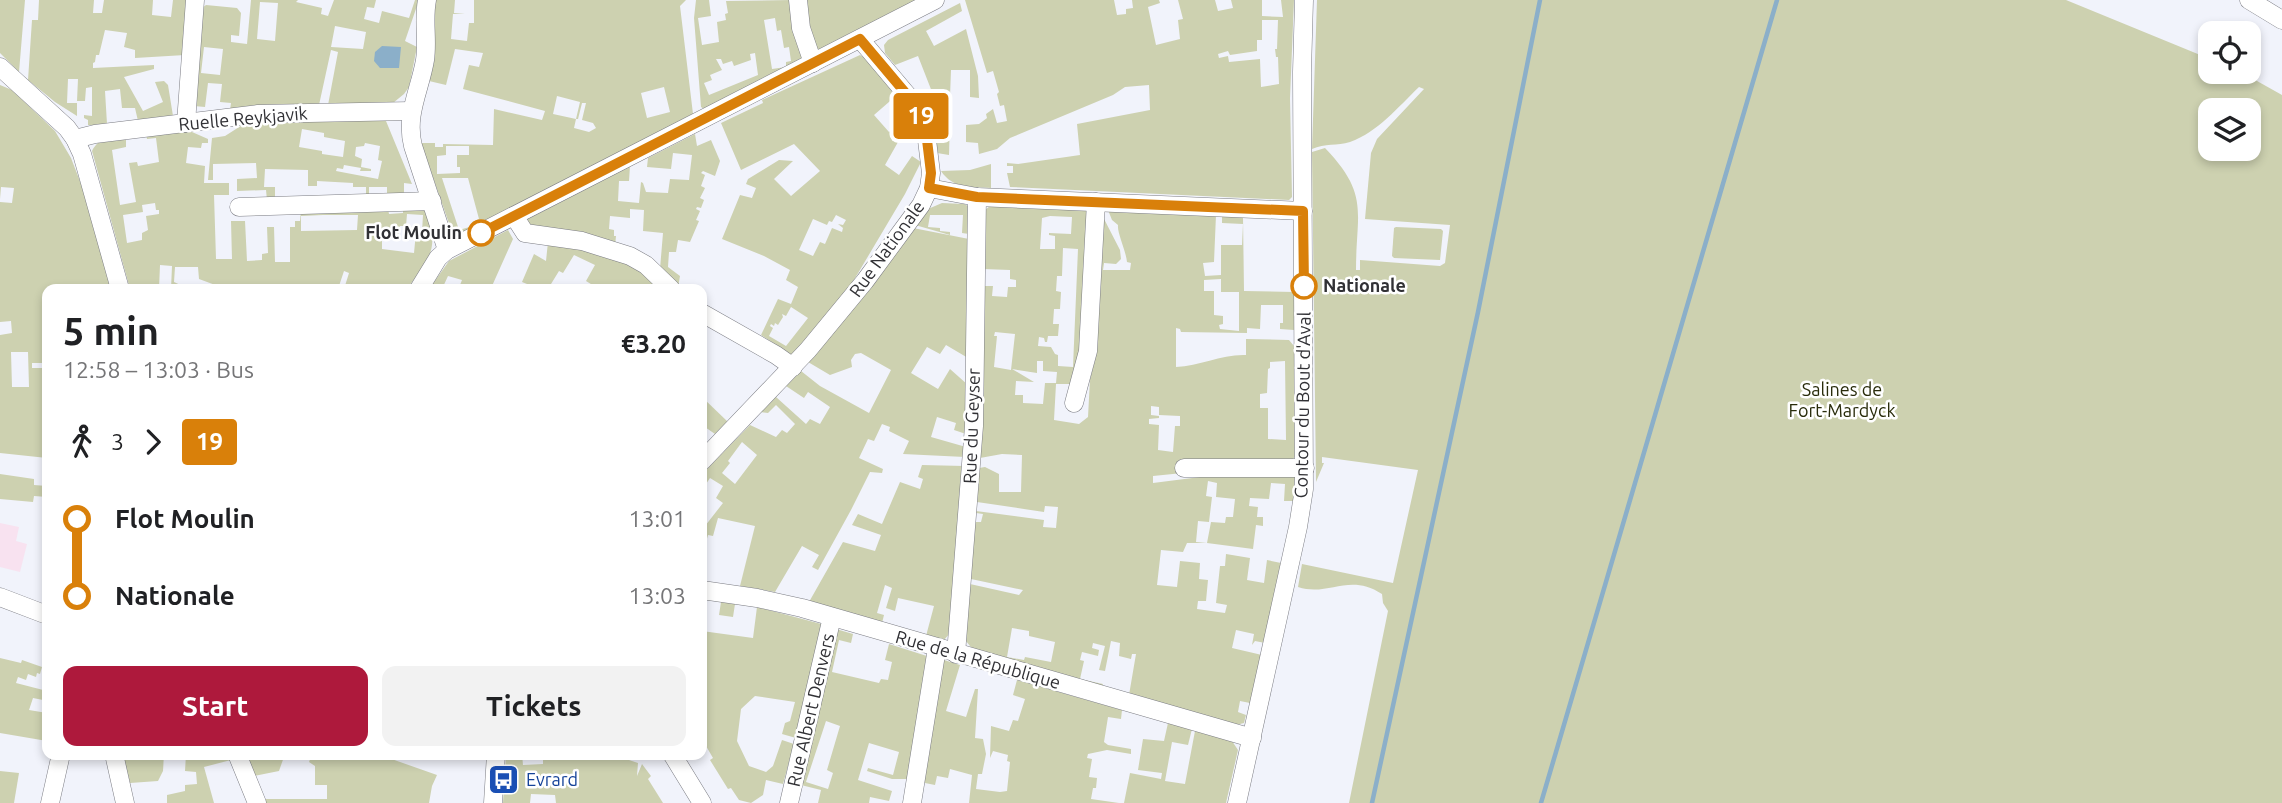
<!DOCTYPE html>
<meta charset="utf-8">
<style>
body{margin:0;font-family:Ubuntu,sans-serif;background:#f2f2f2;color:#202124;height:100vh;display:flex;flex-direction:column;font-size:26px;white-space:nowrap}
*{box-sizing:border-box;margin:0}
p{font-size:23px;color:#757577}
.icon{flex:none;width:38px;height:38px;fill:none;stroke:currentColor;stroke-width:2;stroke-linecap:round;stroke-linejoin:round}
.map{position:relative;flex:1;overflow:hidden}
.sheet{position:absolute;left:42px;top:284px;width:665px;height:476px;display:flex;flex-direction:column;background:#fff;border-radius:14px;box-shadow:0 4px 10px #0003}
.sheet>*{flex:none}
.badge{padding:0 14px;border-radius:5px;font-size:24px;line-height:46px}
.tools{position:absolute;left:2198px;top:21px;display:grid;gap:14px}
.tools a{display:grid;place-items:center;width:63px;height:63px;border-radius:14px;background:#fff;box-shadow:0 4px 10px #0003;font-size:35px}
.map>.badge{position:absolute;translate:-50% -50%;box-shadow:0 0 0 4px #fff}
.legs{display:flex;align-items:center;gap:10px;height:77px;padding:0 21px;font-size:23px}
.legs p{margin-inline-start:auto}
.summary{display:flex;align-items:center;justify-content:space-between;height:119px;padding:0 21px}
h1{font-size:38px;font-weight:700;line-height:52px}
.primary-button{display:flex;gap:14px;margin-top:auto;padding:14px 21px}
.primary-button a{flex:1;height:80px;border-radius:14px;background:#ae193c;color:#fff;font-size:28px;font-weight:700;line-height:80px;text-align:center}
.primary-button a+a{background:#f2f2f2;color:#202124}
ul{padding:0 21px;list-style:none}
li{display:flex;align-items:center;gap:24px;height:77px;font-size:26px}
li i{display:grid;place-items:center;width:10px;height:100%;margin:0 9px;background:currentColor}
li i::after{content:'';width:18px;height:18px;margin:-9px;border:5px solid;border-radius:50%;background:#fff}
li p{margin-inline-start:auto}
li:first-child i{background:linear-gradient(#0000 50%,currentColor 0)}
li:last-child i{background:linear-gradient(currentColor 50%,#0000 0)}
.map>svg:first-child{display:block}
</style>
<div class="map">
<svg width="2282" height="803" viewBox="0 0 2282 803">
<rect width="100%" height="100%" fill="#f1f3fb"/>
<polygon fill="#f8e2f0" points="0,523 19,527 16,541 27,544 20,572 0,567"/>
<g fill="#cdd1b0" fill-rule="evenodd">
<polygon points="0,0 25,0 19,72 0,53"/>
<path d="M39,0H94L93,13H102L104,0H153L152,15L171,17L173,0H186L185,55L135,58V50L124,47L127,33L105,30L99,55H96L95,62L93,63V68L154,65V69L124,77L143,111L163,102L155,82L164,81L168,85L173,116L120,125H88V120L84,118V115L92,116V87L86,88L85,101H77L78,79H68L67,103H77V116L55,102L28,80L32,20H38ZM120,89L122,108H135L138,121L107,124L105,91Z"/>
<path d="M251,0H298L296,2L322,8L321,14L328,16L334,0H376L374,8L367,7L364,19L379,23L382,11L409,18L415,0H419L405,41L417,47L409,87L404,94L393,103L328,105L338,52L331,50L319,105L250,106L248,108L230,110L231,103L220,102L222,84L208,83L205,107L194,106L202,8L206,5L237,8L241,13L239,36L231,35V42L247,44ZM260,2L278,3L275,41L257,39ZM335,26L366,32L363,49L331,47ZM204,47L223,49L220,75L201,73Z"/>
<path d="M435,0H455L454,13L465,14H453L451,39L467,41L469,23H474V0H686L680,6L693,114L458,236L452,232L421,143H435V147H443V144L493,145L494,109L542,120L545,111L463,89L469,65L479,67L483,53L455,49L446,85L429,81L434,62ZM664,87L670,112L647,118L641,93ZM557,96L580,102L576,119H578L582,103H586L582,120L593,123L596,128L589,132L574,128L576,119L553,114ZM446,146H469V155H457V167H460V173L437,174V156L446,155ZM442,178H468L479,219L472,222L473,226L459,230Z"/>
<path d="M696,0H709L711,16L698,18L702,45L719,42L717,22L726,20L725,14L728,13L726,1L792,0L804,60L704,109L701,107L694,18ZM775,18L777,31L781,30L784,48L789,47L791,61L786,62V67L772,69L764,20ZM755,53L758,75L709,95L704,83L712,80L710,75L722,70L716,59H721L723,64L732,61L734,66L751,60L750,54Z"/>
<polygon points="804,0 918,0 815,53 801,1"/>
<path d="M965,0H1114L1117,15L1126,14V9L1133,8L1132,0H1159L1160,3L1148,7L1156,45L1180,39L1178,20L1183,19L1178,0H1215L1218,11L1233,8L1231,0H1262V16L1283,17L1281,0H1294L1290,98L1292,197L1289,200L1010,187L1007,173H1013V166H1007V163L1018,164L1080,155L1077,124L1150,110L1149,85L1125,87L1113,95L1010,138L997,149L979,154L978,143L966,142V125L979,124L987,118L986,114L993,109L997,123L1007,121L1004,105L1000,106L997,94L999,92L993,71L987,73ZM1262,20H1278L1277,49H1275L1276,57H1278L1279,84L1261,87L1260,59L1229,62L1228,56L1219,58L1218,54L1228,51L1230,55L1257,51V40H1262Z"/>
<path d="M1317,0H2066L2210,59V72H2241L2282,95V803H1349L1388,611L1383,603L1382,594C1349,572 1329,597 1298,587L1302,564L1393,583L1418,470L1322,457V463H1324L1316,482L1312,152L1325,148C1370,195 1356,212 1356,270H1360V260L1440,266L1445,263L1450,225L1365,219L1371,153L1377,139L1424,89L1419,87C1398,107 1378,132 1350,142C1337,146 1325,143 1312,149ZM2210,110H2249V149H2210Z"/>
<polygon points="960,3 962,11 926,31 934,46 966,29 978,76 979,98 970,97 970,70 951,70 950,97 934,97 918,56 895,65 885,53 884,45 888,40"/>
<path d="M860,55L868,60L897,95L874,115L889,132L895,127L902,135L885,165L899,175L912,156L921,162L905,194L851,285L792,355L761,335L778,299L791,304L798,287L786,280L790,270L764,256L722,239L740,195L752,198L756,188L746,184L748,179L779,160L793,161L774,179L791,196L820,171L794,144L741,170L721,123L763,103L762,100ZM836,215L846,220L843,225L838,224L843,228L842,232L832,228L825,244L820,242L813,256L799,250L813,219L827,225L829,221L832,222ZM791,307L808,318L786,346L769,336L773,328L770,326L771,324L774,326L775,323L778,325L783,317L782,314L786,316Z"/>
<path d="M0,85L12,90L55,131L71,158L83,189L112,289H47V363H32V368H47V458L0,453V335L12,333L11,321L0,322V202L12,203L14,188L1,187L0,199ZM11,352H28L29,387H12Z"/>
<path d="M379,117L386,121L412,184L404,183V198H387V187H369V198H366V187H353V183L317,181V186H308V170L265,169L264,187H275V200H267L266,190L237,191V179L257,178L256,163L213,164V180H208L212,138L225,136L247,122ZM302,129L324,133V137L345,141L343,157L322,154V151L299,147ZM365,143L380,146L378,160L382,161L378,179L336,171L337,168L343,169L344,165L361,168L360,171H371V169L361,167L362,159L355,156L356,147L364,146Z"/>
<polygon points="936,117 950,118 949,155 937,153"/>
<path d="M174,131L192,132L208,139V143H202L201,148L188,147L186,163L205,166L204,183H229V195H214L216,259H232L231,221H245L247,261L262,260V254L268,253L267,227H274L275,262H290V227H295V221H300L301,211L388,209L389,214L403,213V209L425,208C440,249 431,256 407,289H344L349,273L344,271L338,289H226L199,279L198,267H175L174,282L189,289H171L172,266L160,265L159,289H130L92,151C99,137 111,138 126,136V147L112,150L120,205L136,202L129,163L137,162L138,166L159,162L156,138L147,139L146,134ZM155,203L156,210H159V214L146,216L148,230L142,233V240L127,243L123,215L143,212L142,205ZM407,214L423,215L422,232H416L414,253L382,249V237H398L400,226H406ZM323,215H358L357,230L301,231V216Z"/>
<polygon points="695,134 697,146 711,140 720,161 715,176 703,171 701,173 705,175 701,186 705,188 700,198 704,200 701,208 697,207 696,209 700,211 696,220 699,221 690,242 678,240 676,252 669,252 668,267 680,276 678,288 660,269 663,233 643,231 644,210 630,209 630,218 610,216 609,229 614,230 614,236 616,236 615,246 528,229 524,221 630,166 629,181 619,181 618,201 639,203 641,182 643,183 646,192 668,193 670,179 689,180 692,155 673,153 671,169 647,167 648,158"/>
<path d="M991,164V188C971,187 953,189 941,171L970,170Z"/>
<polygon points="942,203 964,204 968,206 969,234 962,233 963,215 930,215 928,227 940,228 940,231 950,232 950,235 915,225 928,209"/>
<path d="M991,205L1089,210L1083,344L1072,384H1056L1054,420L1079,424L1088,417L1090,379L1097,352L1102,215L1120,250L1121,259L1116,264L1104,263L1103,270H1130L1131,263L1127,262C1126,251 1117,233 1118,225L1112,220L1108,210L1216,215L1214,262L1203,263L1205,276L1221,275V245H1242L1243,224L1222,223V216L1243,217L1244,291L1294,292V330L1280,329V323H1283V305H1261L1260,329L1247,328V333L1181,332L1180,329L1176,328V367C1200,366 1222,354 1246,355V339L1289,340L1294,346L1296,455L1291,462L1153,476V483L1208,476H1295L1293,501H1284L1285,484L1271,483L1269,499L1250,498L1249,506L1258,507L1257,517H1263V526L1256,525L1253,549L1207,543L1211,522L1225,523L1226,517H1233L1235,499L1216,497L1217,483L1208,481L1206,496L1212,497L1209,522L1198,521L1196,542L1207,543H1187L1183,552L1161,550L1157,585L1177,587L1180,561L1200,563L1199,579L1208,580L1206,601H1198L1197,609L1225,613L1227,605L1216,603L1220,566H1225L1226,554L1250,558L1247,580L1264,583L1267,560L1281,563L1265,643L1255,641L1252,645L1254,634L1236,630L1232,648L1262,655L1250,703L1240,701L1238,712L1246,715L1244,723L1236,725L1129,695L1136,654H1132L1131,659L1119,656L1120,643L1111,641L1105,671L1099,670L1105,646L1093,643L1092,648L1099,650L1098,656L1082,652L1080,660L1084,661L1080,679L1103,684L1102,688L974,651L966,641L970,584L1019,595L1023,590L971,579L975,522H981L983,514L976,513V511L1044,520L1043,527L1056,528L1058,507L1045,506L1044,512L977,502L979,468L985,467L999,474V492H1021L1022,455L1002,454L980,458L983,286H993L992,296L1007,297L1008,287H1016V280L1010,279V270L983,269L984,211ZM1050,216L1072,217L1071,234L1049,233V235L1055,236V249H1040L1042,218ZM1063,248L1078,249L1073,367L1058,366V355L1055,354L1051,347L1038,346L1039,337L1044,338L1045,342H1047L1048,336H1058L1059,324H1053L1054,309H1060L1061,292L1056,291L1057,276H1062ZM1221,279V292H1239V331L1220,329L1219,325L1223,324V316L1214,315V291H1204V280ZM995,332L1015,334L1011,370L994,367L997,336H994ZM1037,361H1043V371L1057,372L1056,383H1045L1043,404L1023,403V395H1015L1016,381L1034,382L1012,369L1037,373ZM1285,361L1286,440L1268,439V408H1260V394L1267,393L1268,369L1270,368V362ZM1151,406L1159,407V415L1180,416V426H1175L1173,452L1158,450L1159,425L1149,424V419L1159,418V416L1151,415ZM1012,628L1029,631V636L1055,642L1051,662L1025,657L1024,660L1007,657Z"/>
<polygon points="1396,227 1441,229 1443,231 1440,260 1394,258 1392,256 1394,228"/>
<path d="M913,228L969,239L968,358L946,345L940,354L927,347L911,373L938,389L950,369L968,385L966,434L954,430L956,423L937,417L931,437L966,447L965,457L903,454L909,441L889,431L890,427L882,424L874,441L868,439L859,458L883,469L882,473L870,472L851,510L818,570L812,567L819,555L802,546L775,592L740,586L755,526L718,518L713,536L708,535L705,546H702V524L705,526L723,503L716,498L723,486L710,478L702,490V474L750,425L776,437L782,430L787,433L795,424L776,405L768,413L760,412L776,397L806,424L810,419L820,424L830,407L808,392L804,398L786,386L801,371L820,386L869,413L891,370L861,353L855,354L851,360L852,367L830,375L808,362ZM742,442L757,455L735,484L722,473L730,463L728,461Z"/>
<polygon points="508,230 513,239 492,286 500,289 468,289 460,285 462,280 448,276 442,289 429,289 449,261"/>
<polygon points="548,242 572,244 635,266 660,289 599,289 586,281 595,265 574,255 563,273 559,271 551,284 556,289 525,289 527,284 522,282 534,254 546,261"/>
<polygon points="702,397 728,422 715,434 702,425"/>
<polygon points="922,465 964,466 950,633 944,640 926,636 934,606 898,598 895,611 886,608 892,588 885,585 877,613 884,615 882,623 809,602 843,542 875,551 881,535 852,525 858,514 882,524 900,482 920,489 923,479 918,477"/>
<polygon points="0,474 34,479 34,485 47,486 47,497 34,496 33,502 0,499"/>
<polygon points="702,598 757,607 825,625 796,738 782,734 785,723 790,721 795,702 755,696 741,709 737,741 749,766 766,772 773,766 782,740 794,744 783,784 766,780 763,795 751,803 739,800 731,788 728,789 710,760 713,758 702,739 702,631 753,638 757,607 735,604 733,617 719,615 721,602 707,600 705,613 702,613"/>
<path d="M836,629L853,634L851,643L839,640L832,672L879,683L881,679L888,680L892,662L885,660L889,644L930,657L910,779H892L867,771L868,768L893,775L899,752L869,743L858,780L892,791L889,801L870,797L869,803H818L821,790L801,785ZM826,721L840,726L827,770L833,773L828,789L806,782Z"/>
<polygon points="0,658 21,663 22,660 42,667 40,674 37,673 36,677 28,674 26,680 18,677 16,683 47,691 43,700 33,698 29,710 47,713 47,741 0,733"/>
<polygon points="941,659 960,665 946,711 966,717 975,689 978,689 975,738 983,739 986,754 982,774 978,774 976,789 1000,792 1007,791 1010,762 1007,761 1008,755 993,751 990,758 991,726 1009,731 1013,720 1018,721 1025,699 1013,695 1017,680 1122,710 1121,719 1108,717 1104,742 1108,745 1131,749 1131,754 1107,750 1088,754 1087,758 1092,759 1089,777 1097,778 1096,788 1093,788 1091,799 1119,803 969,803 972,775 950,769 948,778 937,776 935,785 920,782"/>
<polygon points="1168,723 1192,729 1188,745 1172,742 1165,781 1185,784 1195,731 1232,741 1238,750 1226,803 1124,803 1130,773 1161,779 1162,773 1138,770 1143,739 1164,741"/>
<polygon points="128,754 164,754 163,771 158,781 130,783 123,756"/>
<polygon points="186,754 228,754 231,760 204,767 214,803 167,803 167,795 185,791 185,785 197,784 196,772 185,771"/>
<polygon points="246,754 285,754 279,771 254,776"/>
<polygon points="312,754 383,754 383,756 437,775 432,786 429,803 265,803 264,799 327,799 327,785 315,785 315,766 309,762"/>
<polygon points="506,754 522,754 523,765 543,764 543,754 630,754 629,760 638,763 637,776 642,764 651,776 648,779 663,803 556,803 555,795 531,794 530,803 503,803"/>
<polygon points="0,771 19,773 14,803 0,803"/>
</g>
<polygon fill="#8bafc9" points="382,46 401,47 399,68 380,68 374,61 375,52"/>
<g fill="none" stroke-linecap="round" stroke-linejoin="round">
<g stroke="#8bafc9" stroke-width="4.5">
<polyline points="1372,803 1478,312 1540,0"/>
<polyline points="1541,803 1777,0"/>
</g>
<defs>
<g id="street">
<path d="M427,0C423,20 428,40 425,60C420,90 405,115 413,146L447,250"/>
<polyline points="798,0 801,28 813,63"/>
<polyline points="2249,0 2282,20"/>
<polyline points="0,67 67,128 75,139 82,154 120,289"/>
<polyline points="186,123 195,0"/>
<polyline points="75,139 95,134 258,114 411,111"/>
<polyline points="929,188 977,197 1303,211"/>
<polyline points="239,207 432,201"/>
<polyline points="514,216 525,233 582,241 630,256 646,265 671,289"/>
<polyline points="419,289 438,258 447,250 935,0"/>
<polyline points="702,313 776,355 793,367"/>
<polyline points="1074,403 1088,351 1096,202"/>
<polyline points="702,461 808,350 865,281 921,205 929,188 931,173 927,140 919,109 860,39"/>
<polyline points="1184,468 1305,468"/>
<polyline points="702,590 757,598 802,608 1252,738"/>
<polyline points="0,597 47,615"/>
<polyline points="956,654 974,426 977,197"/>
<polyline points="114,754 125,803"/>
<polyline points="237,754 257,803"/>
<polyline points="672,754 702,803"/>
<polyline points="50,803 61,754"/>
<polyline points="493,803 496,754"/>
<polyline points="789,803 832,617"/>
<polyline points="912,803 937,648"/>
<polyline points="1237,803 1298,527 1304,489 1302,72 1304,0"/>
</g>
</defs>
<use href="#street" stroke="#7b7c83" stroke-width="19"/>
<use href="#street" stroke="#fff" stroke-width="18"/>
</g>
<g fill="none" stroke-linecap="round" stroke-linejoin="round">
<defs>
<polyline id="line-1" points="481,233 860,39 919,109 927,140 931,173 929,188 977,197 1303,211 1304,286"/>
</defs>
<use href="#line-1" stroke="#fff" stroke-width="16"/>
<use href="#line-1" stroke="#d9800a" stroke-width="10"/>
</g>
<defs>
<symbol id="bus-square" viewBox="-11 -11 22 22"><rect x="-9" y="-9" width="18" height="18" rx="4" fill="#1a4fb4" stroke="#fff"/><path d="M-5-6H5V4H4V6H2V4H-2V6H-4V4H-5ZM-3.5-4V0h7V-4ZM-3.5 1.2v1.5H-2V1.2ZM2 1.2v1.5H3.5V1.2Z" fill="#fff"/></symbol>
</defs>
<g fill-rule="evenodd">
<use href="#bus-square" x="486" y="762" width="35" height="35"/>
</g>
<g fill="#fff" stroke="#d9800a" stroke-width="3.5">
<circle cx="481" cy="233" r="12"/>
<circle cx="1304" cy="286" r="12"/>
</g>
<g text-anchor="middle" stroke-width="5" stroke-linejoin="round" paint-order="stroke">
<g font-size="18" fill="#313135" stroke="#fff">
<text transform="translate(243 119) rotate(-5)" y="6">Ruelle Reykjavik</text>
<text transform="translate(887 249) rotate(-54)" y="6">Rue Nationale</text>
<text transform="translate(1303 405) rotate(-89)" y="6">Contour du Bout d'Aval</text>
<text transform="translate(972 426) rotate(-88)" y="6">Rue du Geyser</text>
<text transform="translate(978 660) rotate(16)" y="6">Rue de la République</text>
<text transform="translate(811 710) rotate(-77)" y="6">Rue Albert Denvers</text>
</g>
<g font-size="18" font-weight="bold" fill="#313135" stroke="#fff" text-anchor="end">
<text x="462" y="239">Flot Moulin</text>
<text x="1323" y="292" text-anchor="start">Nationale</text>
</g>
<g font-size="18" fill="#292c0b" stroke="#fff">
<text x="1842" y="396">Salines de<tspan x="1842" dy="21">Fort-Mardyck</tspan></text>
</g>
<g font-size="18" fill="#164399" stroke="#fff" text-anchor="start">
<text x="526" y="786">Evrard</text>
</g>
</g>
</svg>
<div class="tools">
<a><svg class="icon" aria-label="locate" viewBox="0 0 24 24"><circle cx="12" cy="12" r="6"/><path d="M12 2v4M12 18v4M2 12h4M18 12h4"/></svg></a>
<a><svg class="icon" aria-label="layers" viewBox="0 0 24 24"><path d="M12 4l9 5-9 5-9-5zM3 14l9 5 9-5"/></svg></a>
</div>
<b class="badge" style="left:921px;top:116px;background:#d9800a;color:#fff">19</b>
<section class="sheet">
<div class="summary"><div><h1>5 min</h1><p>12:58 – 13:03 · Bus</p></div><b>€3.20</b></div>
<div class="legs"><svg class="icon" aria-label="walk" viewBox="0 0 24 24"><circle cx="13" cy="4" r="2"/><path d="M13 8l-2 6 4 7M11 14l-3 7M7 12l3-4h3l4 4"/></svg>3<svg class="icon" aria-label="forward" viewBox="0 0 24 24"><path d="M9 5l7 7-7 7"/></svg><b class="badge" style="background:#d9800a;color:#fff">19</b></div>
<ul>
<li><i style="color:#d9800a"></i><b>Flot Moulin</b><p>13:01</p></li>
<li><i style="color:#d9800a"></i><b>Nationale</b><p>13:03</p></li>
</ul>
<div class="primary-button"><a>Start</a><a>Tickets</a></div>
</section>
</div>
